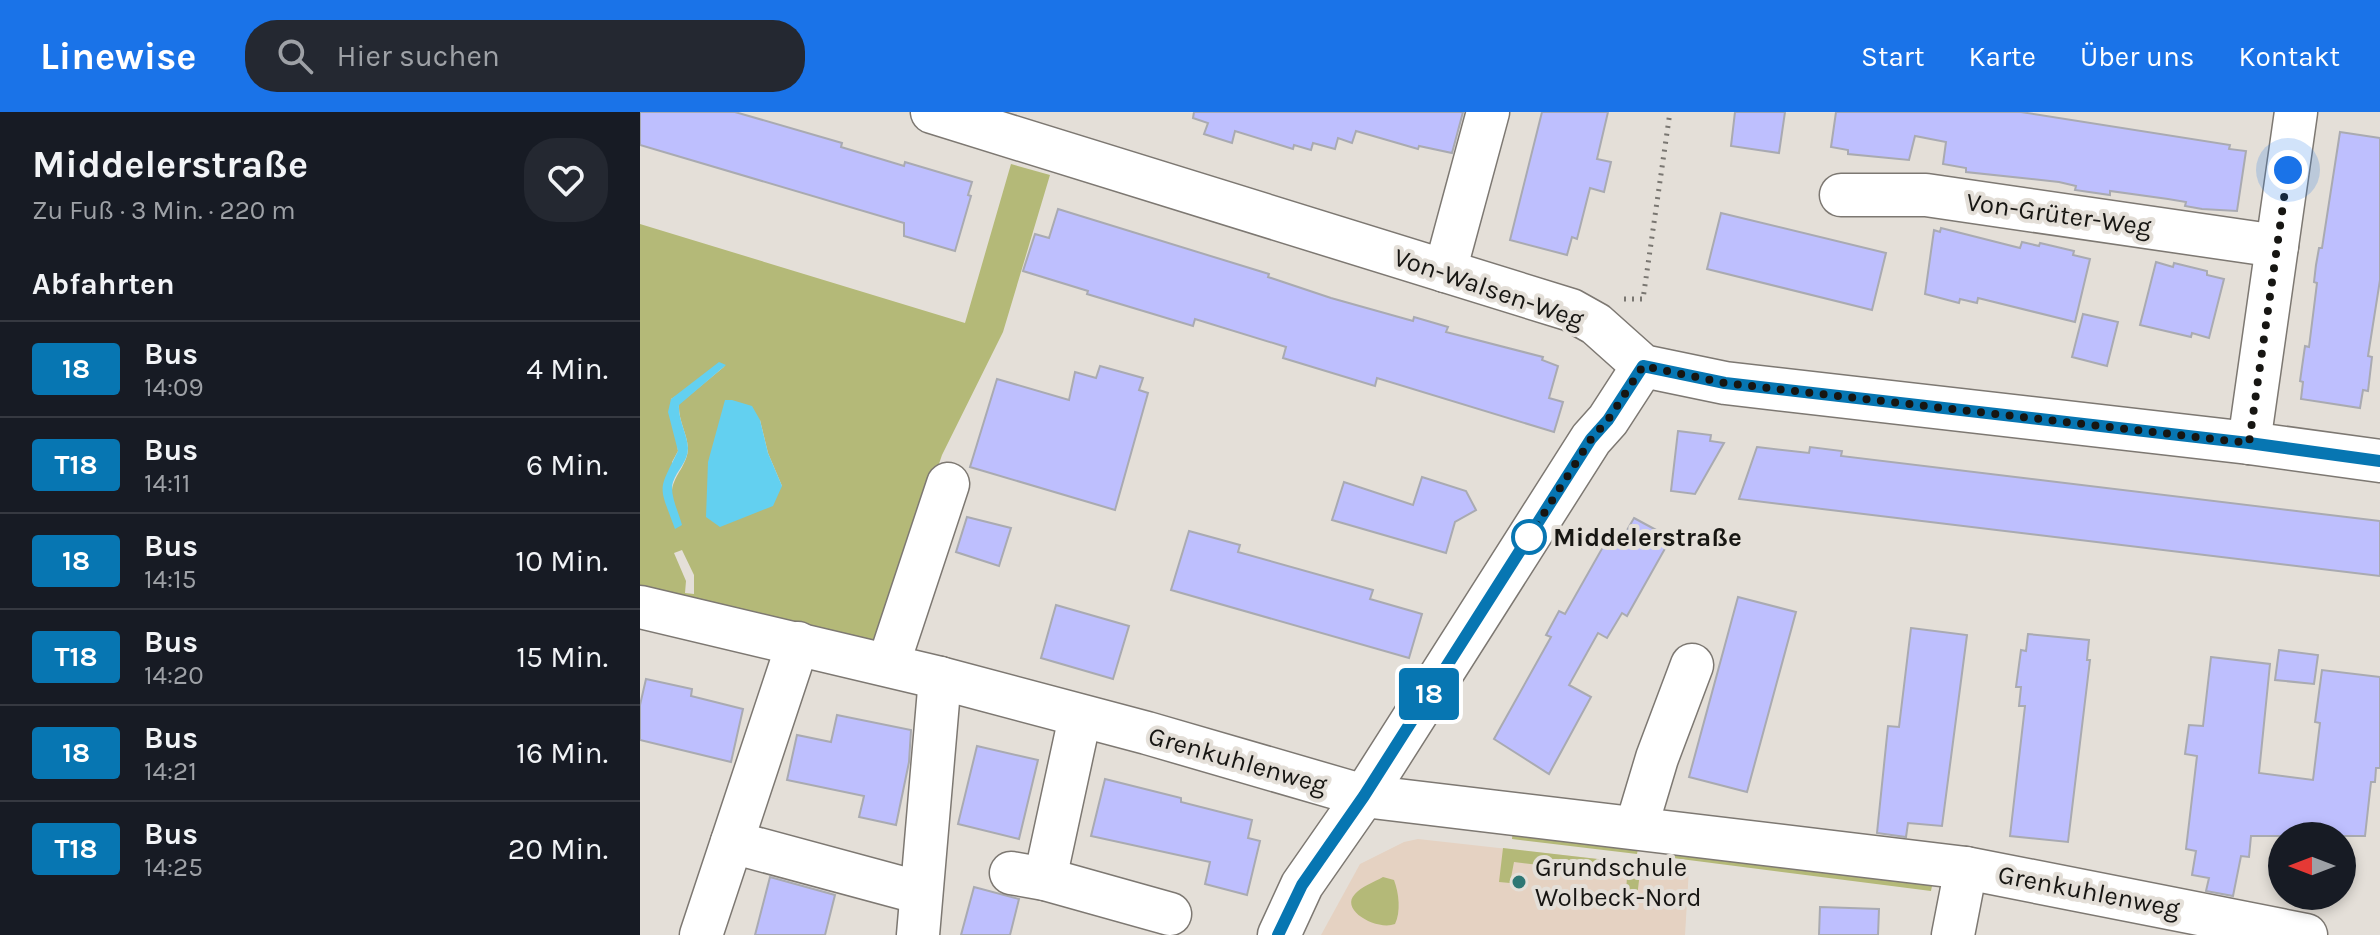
<!DOCTYPE html>
<html lang="de">
<meta charset="utf-8">
<style>
body{margin:0;font-family:Karla,sans-serif;background:#242831;color:#f1f3f6;height:100vh;display:flex;flex-direction:column;font-size:30px;white-space:nowrap}
*{box-sizing:border-box;margin:0}
p{font-size:26px;color:#9ea1a6}
.icon{flex:none;width:44px;height:44px;fill:none;stroke:currentColor;stroke-width:2;stroke-linecap:round;stroke-linejoin:round}
.map{position:relative;flex:1;overflow:hidden}
.sheet{display:flex;flex-direction:column;background:#171b24;width:640px}
.sheet>*{flex:none}
.badge{padding:0 16px;border-radius:6px;font-size:28px;line-height:52px}
.needle{width:52px;rotate:270deg}
.controls{position:absolute;left:1628px;top:710px;display:grid;gap:16px}
.controls a{display:grid;place-items:center;width:88px;height:88px;border-radius:50%;background:#171b24;box-shadow:0 4px 12px #0003;font-size:40px}
.you{position:absolute;width:40px;height:40px;margin:-20px;border:6px solid #fff;border-radius:50%;background:#1a73e8;box-shadow:0 0 0 12px #1a73e833}
.map>.badge{position:absolute;translate:-50% -50%;box-shadow:0 0 0 4px #fff}
h2{padding:0 32px;font-size:30px;line-height:72px}
.round{display:grid;place-items:center;flex:none;width:84px;height:84px;border-radius:32px;background:#242831}
.summary{display:flex;align-items:center;justify-content:space-between;height:136px;padding:0 32px}
h1{font-size:38px;font-weight:700;line-height:60px}
ul{padding:0;list-style:none}
li{display:flex;align-items:center;gap:24px;height:96px;padding:0 32px;border-top:2px solid #363941}
li div{flex:1}
li b{display:block;font-size:30px}
li em{font-style:normal}
li .badge{min-width:88px;font-weight:700;text-align:center}
header{display:flex;align-items:center;gap:48px;box-sizing:border-box;height:112px;padding:0 40px;background:#1a73e8;color:#fff}
header strong{font-size:38px}
nav{display:flex;gap:44px;margin-inline-start:auto;font-size:28px}
.search{width:560px;height:72px;background:#242831;display:flex;align-items:center;gap:20px;box-sizing:border-box;padding:0 28px;border-radius:32px;color:#9ea1a6;font-size:30px}
main{display:flex;flex:1;min-height:0}
.map>svg:first-child{display:block}
</style>
<header>
<strong>Linewise</strong>
<div class="search"><svg class="icon" aria-label="search" viewBox="0 0 24 24"><circle cx="10" cy="10" r="6"/><path d="M15 15l6 6"/></svg>Hier suchen</div>
<nav><a>Start</a><a>Karte</a><a>Über uns</a><a>Kontakt</a></nav>
</header>
<main>
<section class="sheet">
<div class="summary"><div><h1>Middelerstraße</h1><p>Zu Fuß · 3 Min. · 220 m</p></div><a class="round"><svg class="icon" aria-label="heart" viewBox="0 0 24 24"><path d="M12 20l-8-8c-3-5 5-10 8-4 3-6 11-1 8 4z"/></svg></a></div>
<h2>Abfahrten</h2>
<ul>
<li><span class="badge" style="background:#0776b2;color:#fff">18</span><div><b>Bus</b><p>14:09</p></div><em>4 Min.</em></li>
<li><span class="badge" style="background:#0776b2;color:#fff">T18</span><div><b>Bus</b><p>14:11</p></div><em>6 Min.</em></li>
<li><span class="badge" style="background:#0776b2;color:#fff">18</span><div><b>Bus</b><p>14:15</p></div><em>10 Min.</em></li>
<li><span class="badge" style="background:#0776b2;color:#fff">T18</span><div><b>Bus</b><p>14:20</p></div><em>15 Min.</em></li>
<li><span class="badge" style="background:#0776b2;color:#fff">18</span><div><b>Bus</b><p>14:21</p></div><em>16 Min.</em></li>
<li><span class="badge" style="background:#0776b2;color:#fff">T18</span><div><b>Bus</b><p>14:25</p></div><em>20 Min.</em></li>
</ul>
</section>
<div class="map">
<svg width="1740" height="823" viewBox="0 0 1740 823">
<rect width="100%" height="100%" fill="#e4dfd8"/>
<polygon fill="#e5d2c2" points="778,727 1049,757 1045,823 681,823 720,752 764,730"/>
<g fill="#b4b978" fill-rule="evenodd">
<path d="M371,52L410,63L363,220L302,343L237,534L0,480V112L325,211ZM85,254L39,292C38,308 47,321 48,336C48,352 34,363 32,378V350L38,339L31,287ZM120,308L128,341L142,374L66,405ZM42,438L54,463V482L45,481L46,469L34,441Z"/>
<polygon points="873,716 999,731 997,742 872,727"/>
<polygon points="1035,735 1293,769 1291,779 1033,746"/>
<polygon points="863,736 1001,752 997,785 986,784 987,763 874,750 870,771 859,770"/>
<path d="M743,765L754,768C759,781 761,800 755,812C737,819 699,798 715,782C721,775 734,770 743,765Z"/>
</g>
<g fill="#63d0f0">
<path d="M79,250L86,253L39,293C38,308 47,321 48,336C48,350 37,358 33,370C29,382 39,401 42,413L35,417C19,373 17,381 38,339L28,300L31,287Z"/>
<polygon points="85,288 92,288 112,294 120,308 128,341 142,374 133,394 80,415 66,405 68,350"/>
</g>
<g fill="#bebffe" stroke="#a9aab1" stroke-width="2">
<polygon points="0,0 95,0 202,31 201,35 264,54 265,50 332,70 328,83 331,84 315,139 264,124 264,111 0,33"/>
<polygon points="554,0 823,0 812,41 779,34 778,37 716,19 712,31 698,26 695,37 673,31 671,38 654,33 653,37 595,19 592,31 564,22 568,11 553,6"/>
<polygon points="902,0 968,0 957,47 971,50 964,80 950,76 937,127 932,125 927,143 870,128"/>
<polygon points="1095,0 1145,0 1139,41 1091,34"/>
<polygon points="1196,0 1381,0 1590,33 1589,37 1606,39 1597,99 1562,97 1545,94 1546,90 1528,87 1470,79 1470,83 1435,78 1436,74 1419,70 1326,60 1326,56 1303,52 1306,30 1275,24 1269,48 1208,42 1208,38 1191,35"/>
<polygon points="1700,20 1740,26 1740,168 1728,244 1732,245 1728,279 1723,278 1720,296 1661,287 1663,270 1660,269 1665,234 1669,235 1677,171 1674,170 1676,153 1679,136 1682,136"/>
<polygon points="418,97 629,162 628,165 691,186 773,209 774,205 808,215 806,220 903,245 902,248 918,254 909,286 923,290 914,320 737,266 735,274 643,246 646,235 555,207 553,214 447,182 448,179 383,159 395,122 409,126"/>
<polygon points="1081,101 1246,141 1232,198 1067,157"/>
<polygon points="1301,116 1380,136 1382,130 1399,134 1400,131 1434,139 1433,143 1450,147 1435,210 1338,186 1337,191 1320,187 1319,191 1285,182 1294,118 1300,120"/>
<polygon points="1516,150 1533,155 1534,151 1567,159 1567,163 1584,167 1569,226 1552,221 1551,225 1500,213"/>
<polygon points="1443,202 1478,210 1467,254 1432,245"/>
<polygon points="460,254 503,266 499,278 508,281 475,398 330,355 357,267 429,288 435,260 456,266"/>
<polygon points="1038,319 1071,323 1070,329 1084,331 1055,382 1031,379"/>
<polygon points="1117,335 1169,341 1170,335 1202,339 1201,344 1740,409 1740,464 1099,387"/>
<polygon points="782,365 826,379 836,398 815,410 806,441 692,408 704,370 773,393"/>
<polygon points="327,405 371,416 359,454 316,440"/>
<polygon points="994,406 1031,426 987,504 982,501 967,526 958,521 929,573 951,585 909,662 854,627 911,525 906,523 919,499 925,502 968,426 979,432"/>
<polygon points="549,419 600,433 598,440 733,478 730,487 782,502 769,546 531,478"/>
<polygon points="1098,485 1156,500 1107,680 1049,665"/>
<polygon points="416,493 489,514 473,567 401,546"/>
<polygon points="1271,516 1327,523 1302,714 1268,711 1266,725 1237,721 1248,614 1259,615"/>
<polygon points="1388,522 1449,528 1447,548 1450,548 1428,730 1370,724 1385,594 1379,594 1381,575 1376,575 1381,538 1386,539"/>
<polygon points="1639,538 1678,543 1674,572 1635,568"/>
<polygon points="1571,545 1630,552 1619,661 1673,668 1680,611 1675,610 1682,558 1740,565 1740,656 1736,656 1735,670 1731,670 1725,724 1611,724 1609,745 1601,744 1593,784 1566,779 1569,766 1552,763 1556,739 1546,737 1557,644 1545,642 1549,613 1563,614"/>
<polygon points="6,567 52,577 51,584 103,597 91,650 0,628 0,593"/>
<polygon points="197,603 271,618 269,650 256,713 219,705 224,684 147,668 157,623 191,630"/>
<polygon points="337,634 398,648 379,727 318,712"/>
<polygon points="465,667 541,686 541,690 612,708 608,726 620,729 607,783 565,772 570,750 451,724"/>
<polygon points="130,765 195,783 185,823 115,823"/>
<polygon points="334,775 379,787 370,823 321,823"/>
<polygon points="1180,795 1239,797 1238,823 1179,823"/>
</g>
<g fill="none" stroke-linecap="round" stroke-linejoin="round">
<defs>
<g id="minor">
<polyline points="292,0 931,198 956,212 1003,254 1085,271 1609,331 1740,349"/>
<polyline points="1201,83 1286,83 1637,134"/>
<polyline points="805,159 848,0"/>
<polyline points="1609,331 1656,0"/>
<polyline points="0,495 300,566 507,621 724,684 1326,756 1666,823"/>
<polyline points="248,553 308,372"/>
<polyline points="996,716 1017,646 1052,553"/>
<polyline points="92,730 281,781"/>
<polyline points="371,761 405,767 530,802"/>
<polyline points="405,767 440,605"/>
<polyline points="61,823 158,531"/>
<polyline points="278,823 300,566"/>
<polyline points="639,823 662,773 724,684 951,327 968,308 1003,254"/>
<polyline points="1313,823 1326,756"/>
</g>
</defs>
<use href="#minor" stroke="#7d7872" stroke-width="45"/>
<polyline stroke="#797671" stroke-width="5" stroke-dasharray="2 6" stroke-linecap="butt" points="984,187 1003,187 1030,0"/>
<use href="#minor" stroke="#fff" stroke-width="42"/>
</g>
<g fill="none" stroke-linecap="round" stroke-linejoin="round">
<defs>
<polyline id="line" points="638,823 662,773 724,684 951,327 968,308 1003,254 1085,271 1609,331 1740,349"/>
</defs>
<use href="#line" stroke="#fff" stroke-width="18"/>
<use href="#line" stroke="#0776b2" stroke-width="12"/>
<polyline stroke="#171613" stroke-width="8" stroke-dasharray="0 14.4" points="889,425 951,327 968,308 1003,254 1085,271 1609,331 1648,58"/>
</g>
<circle fill="#fff" stroke="#0776b2" stroke-width="4" cx="889" cy="425" r="16"/>
<circle fill="#2e7774" stroke="#e4dfd8" stroke-width="3" cx="879" cy="770" r="8"/>
<g text-anchor="middle" stroke-width="8" stroke-linejoin="round" paint-order="stroke">
<g font-size="26" fill="#171613" stroke="#e4dfd8">
<text transform="translate(1419 102) rotate(8)" y="9">Von-Grüter-Weg</text>
<text transform="translate(849 176) rotate(19)" y="9">Von-Walsen-Weg</text>
<text transform="translate(598 648) rotate(16)" y="9">Grenkuhlenweg</text>
<text transform="translate(1449 779) rotate(11)" y="9">Grenkuhlenweg</text>
</g>
<g font-size="26" font-weight="bold" fill="#171613" stroke="#e4dfd8" text-anchor="start">
<text x="913" y="434">Middelerstraße</text>
</g>
<g font-size="26" fill="#171613" stroke="#e4dfd8" text-anchor="start">
<text x="895" y="764">Grundschule<tspan x="895" dy="30">Wolbeck-Nord</tspan></text>
</g>
</g>
</svg>
<div class="controls">
<a><svg class="needle" viewBox="-14 -14 28 28"><path d="M0-13l5 13h-10z" fill="#e53935"/><path d="M0 13l5-13h-10z" fill="#9ea1a6"/></svg></a>
</div>
<div class="you" style="left:1648px;top:58px"></div>
<b class="badge" style="left:789px;top:582px;background:#0776b2;color:#fff">18</b>
</div>
</main>
